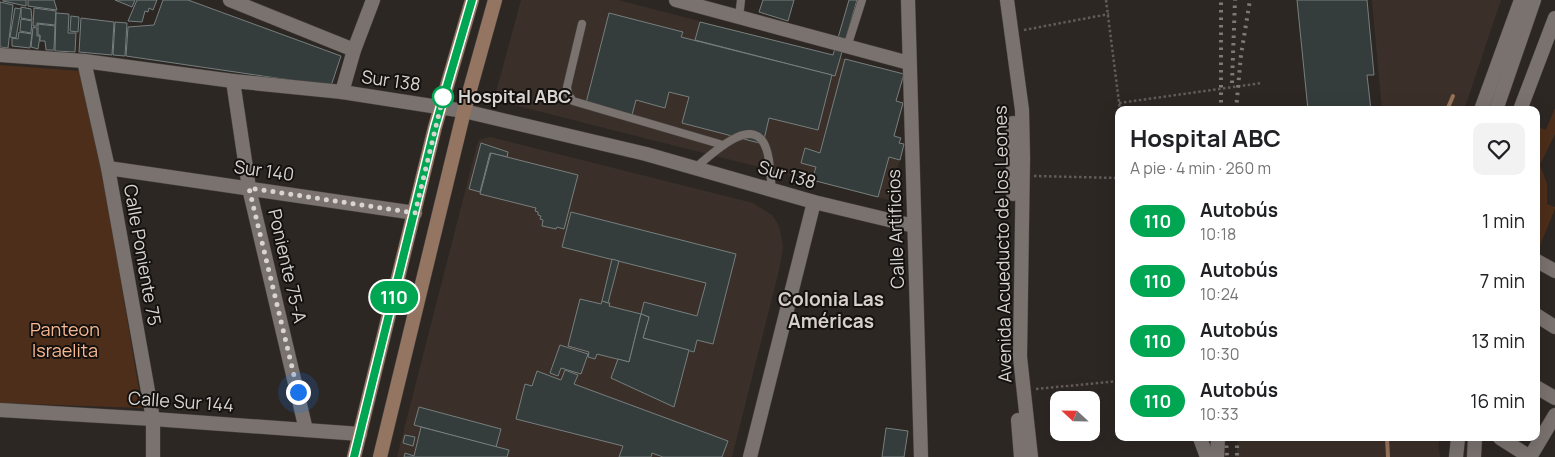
<!DOCTYPE html>
<html lang="es">
<meta charset="utf-8">
<style>
body{margin:0;font-family:Manrope,sans-serif;background:#f2f2f2;color:#202124;height:100vh;display:flex;flex-direction:column;font-size:19px;white-space:nowrap}
*{box-sizing:border-box;margin:0}
p{font-size:16px;color:#757577}
.icon{flex:none;width:28px;height:28px;fill:none;stroke:currentColor;stroke-width:2;stroke-linecap:round;stroke-linejoin:round}
.map{position:relative;flex:1;overflow:hidden}
.sheet{position:absolute;left:1115px;top:106px;width:425px;height:335px;display:flex;flex-direction:column;background:#fff;border-radius:10px;box-shadow:0 5px 20px #0002}
.sheet>*{flex:none}
.badge{padding:0 10px;border-radius:16px;font-size:18px;line-height:32px}
.needle{width:32px;rotate:292deg}
.controls{position:absolute;left:1050px;top:391px;display:grid;gap:10px}
.controls a{display:grid;place-items:center;width:50px;height:50px;border-radius:10px;background:#fff;box-shadow:0 5px 20px #0002;font-size:25px}
.you{position:absolute;width:25px;height:25px;margin:-12px;border:4px solid #fff;border-radius:50%;background:#1a73e8;box-shadow:0 0 0 8px #1a73e833}
.map>.badge{position:absolute;translate:-50% -50%;box-shadow:0 0 0 2px #fff}
.round{display:grid;place-items:center;flex:none;width:52px;height:52px;border-radius:10px;background:#f2f2f2}
.head{display:flex;align-items:center;justify-content:space-between;height:85px;padding:0 15px}
h1{font-size:24px;font-weight:700;line-height:38px}
ul{padding:0;list-style:none}
li{display:flex;align-items:center;gap:15px;height:60px;padding:0 15px}
li div{flex:1}
li b{display:block;font-size:19px}
li em{font-style:normal}
li .badge{min-width:55px;font-weight:700;text-align:center}
.map>svg:first-child{display:block}
</style>
<div class="map">
<svg width="1555" height="457" viewBox="0 0 1555 457">
<rect width="100%" height="100%" fill="#2d2724"/>
<g fill="#3b3029">
<polygon points="521,0 618,0 904,74 896,100 903,103 895,136 901,138 900,143 904,144 889,200 494,100"/>
<polygon points="1372,0 1501,0 1464,110 1382,110"/>
<polygon points="490,137 753,203 772,215 779,226 781,235 783,248 779,270 732,457 397,457 477,145 479,140"/>
<polygon points="1238,438 1438,438 1440,457 1236,457"/>
</g>
<g fill="#4d2e1a">
<polygon points="0,65 81,71 102,169 142,408 0,403"/>
<polygon points="1555,108 1555,134 1540,165 1547,184 1547,204 1555,207 1555,209 1536,255 1536,126 1546,130"/>
</g>
<g fill="none" stroke-linecap="round" stroke-linejoin="round">
<g stroke="#977259" stroke-width="4">
<polyline points="1447,110 1453,96"/>
<polyline points="1387,438 1388,457"/>
</g>
</g>
<g fill="#353d3c" stroke="#767f7e">
<polygon points="3,0 26,0 26,6 3,1"/>
<polygon points="28,0 54,0 57,10 28,6"/>
<polygon points="115,0 135,0 132,7"/>
<polygon points="137,0 157,0 153,10 149,8 148,12 145,11 142,22 128,21"/>
<polygon points="163,0 188,0 341,56 331,86 126,56 128,27 154,25"/>
<polygon points="763,0 794,0 788,21 759,12"/>
<polygon points="849,0 857,0 835,76 695,40 700,22 833,55"/>
<polygon points="1297,0 1367,0 1374,75 1367,75 1371,110 1308,110"/>
<polygon points="0,2 13,5 8,48 0,47"/>
<polygon points="21,7 31,9 32,20 21,18"/>
<polygon points="15,8 21,9 16,38 10,37"/>
<polygon points="34,8 56,11 55,25 37,23 37,26 33,26"/>
<polygon points="56,13 69,14 68,33 76,33 75,52 55,51"/>
<polygon points="609,13 683,32 681,37 832,75 818,130 769,118 763,144 682,123 689,97 669,92 665,108 636,100 632,115 586,103"/>
<polygon points="71,16 79,17 78,32 70,31"/>
<polygon points="81,18 114,22 112,55 79,52"/>
<polygon points="21,19 32,21 31,33 20,31"/>
<polygon points="115,22 127,23 125,56 113,55"/>
<polygon points="38,24 55,26 54,50 46,50 45,41 40,41 40,35 38,35"/>
<polygon points="33,27 37,28 37,36 40,36 38,49 31,47"/>
<polygon points="19,32 32,34 30,48 12,46 12,38 18,39"/>
<polygon points="845,59 904,74 896,101 903,103 894,136 901,138 899,143 904,144 900,160 889,157 878,197 812,180 816,167 801,163 805,148 820,153"/>
<polygon points="481,143 508,152 507,157 490,153 480,192 469,189"/>
<polygon points="491,153 578,175 564,229 557,227 556,229 542,226 543,220 540,219 541,216 538,215 538,212 535,211 536,208 480,194"/>
<polygon points="571,212 736,254 713,344 697,340 694,352 643,338 649,317 641,314 644,302 697,316 706,283 562,247"/>
<polygon points="612,259 619,261 608,303 602,301"/>
<polygon points="580,299 601,304 602,301 608,303 610,303 609,306 641,314 629,362 597,354 595,359 588,357 589,352 568,346"/>
<polygon points="641,314 649,317 643,338 689,350 674,407 611,378 618,359 629,362"/>
<polygon points="560,345 588,354 581,374 561,368 558,376 550,373"/>
<polygon points="565,370 578,375 574,384 728,441 722,457 663,457 652,453 651,457 619,457 623,446 516,419 525,384 532,386 537,371 561,380"/>
<polygon points="419,407 501,429 496,447 414,425"/>
<polygon points="421,427 509,450 507,457 404,457 405,453 414,456"/>
<polygon points="886,428 908,431 904,457 882,457"/>
<polygon points="405,435 415,437 413,446 403,443"/>
</g>
<g fill="none" stroke-linecap="round" stroke-linejoin="round">
<defs>
<g id="service">
<polyline points="739,17 741,0"/>
<polyline points="582,24 567,87 568,94 573,101 723,145"/>
<polyline points="847,47 862,0"/>
<path d="M695,168C710,156 753,112 766,148C771,161 770,177 772,190"/>
</g>
<g id="minor">
<polyline points="230,0 354,50"/>
<polyline points="676,0 909,63"/>
<polyline points="908,0 921,457"/>
<polyline points="1007,0 1022,110 1023,158 1020,357 1031,457"/>
<polyline points="0,55 84,61 233,81 342,92 464,111 646,154 814,202 914,226"/>
<polyline points="84,61 108,168 153,419 153,457"/>
<polyline points="233,81 249,188 306,430"/>
<polyline points="342,92 354,50 373,0"/>
<polyline points="1013,123 1013,194"/>
<polyline points="108,168 415,213"/>
<polyline points="1537,261 1555,271"/>
<polyline points="1536,315 1555,327"/>
<polyline points="1536,387 1555,398"/>
<polyline points="0,410 153,419 360,434"/>
<polyline points="1018,420 1021,457"/>
<polyline points="1200,438 1207,457"/>
<polyline points="1500,438 1530,457"/>
<polyline points="750,457 814,202"/>
<polyline points="1530,457 1555,415"/>
</g>
<g id="tertiary">
<polyline points="1481,110 1521,0"/>
<polyline points="1496,110 1534,0"/>
<polyline points="1520,110 1555,18"/>
<polyline points="1217,457 1218,438"/>
<polyline points="1456,457 1458,438"/>
<polyline points="1474,457 1475,438"/>
</g>
<g id="secondary">
<polyline points="354,457 435,127 472,0"/>
<polyline points="380,457 464,111 495,0"/>
</g>
</defs>
<use href="#service" stroke="#484340" stroke-width="9"/>
<use href="#minor" stroke="#484340" stroke-width="15"/>
<use href="#tertiary" stroke="#484340" stroke-width="15"/>
<use href="#secondary" stroke="#484340" stroke-width="15"/>
<g stroke="#615c59" stroke-width="2.5" stroke-dasharray="2.5 2.5" stroke-linecap="butt">
<polyline points="1106,0 1120,110"/>
<polyline points="1024,30 1109,14"/>
<polyline points="1119,103 1262,83"/>
<polyline points="1034,176 1119,178"/>
<polyline points="1036,389 1119,381"/>
</g>
<use href="#service" stroke="#79726e" stroke-width="8"/>
<use href="#minor" stroke="#79726e" stroke-width="14"/>
<use href="#tertiary" stroke="#79726e" stroke-width="14"/>
<use href="#secondary" stroke="#937561" stroke-width="14"/>
<g stroke="#7e7977" stroke-width="4" stroke-dasharray="2.5 5" stroke-linecap="butt">
<polyline points="1232,83 1235,0"/>
<polyline points="1221,110 1221,0"/>
<polyline points="1236,110 1241,55 1250,0"/>
<polyline points="1226,438 1227,457"/>
<polyline points="1237,438 1237,457"/>
</g>
</g>
<g fill="none" stroke-linecap="round" stroke-linejoin="round">
<defs>
<polyline id="line" points="354,457 435,127 472,0"/>
</defs>
<use href="#line" stroke="#fff" stroke-width="11"/>
<use href="#line" stroke="#00a651" stroke-width="8"/>
<polyline stroke="#d8d4d2" stroke-width="5" stroke-dasharray="0 9" points="298,392 249,188 415,213 443,97"/>
</g>
<circle fill="#fff" stroke="#00a651" stroke-width="2.5" cx="443" cy="97" r="10"/>
<g text-anchor="middle" stroke-width="4" stroke-linejoin="round" paint-order="stroke">
<g font-size="18" fill="#d8d4d2" stroke="#14110f">
<text transform="translate(391 81) rotate(8)" y="6">Sur 138</text>
<text transform="translate(264 171) rotate(8)" y="6">Sur 140</text>
<text transform="translate(787 175) rotate(16)" y="6">Sur 138</text>
<text transform="translate(896 229) rotate(-92)" y="6">Calle Artificios</text>
<text transform="translate(1003 244) rotate(-91)" y="6">Avenida Acueducto de los Leones</text>
<text transform="translate(142 255) rotate(80)" y="6">Calle Poniente 75</text>
<text transform="translate(287 266) rotate(77)" y="6">Poniente 75-A</text>
<text transform="translate(181 402) rotate(4)" y="6">Calle Sur 144</text>
</g>
<g font-size="18" font-weight="bold" fill="#d8d4d2" stroke="#14110f" text-anchor="start">
<text x="458" y="103">Hospital ABC</text>
</g>
<g font-size="18" fill="#f8b890" stroke="#14110f">
<text x="65" y="336">Panteon<tspan x="65" dy="21">Israelita</tspan></text>
</g>
<g font-size="19" font-weight="bold" fill="#d7cfca" stroke="#14110f">
<text x="831" y="306">Colonia Las<tspan x="831" dy="22">Américas</tspan></text>
</g>
</g>
</svg>
<div class="controls">
<a><svg class="needle" viewBox="-14 -14 28 28"><path d="M0-13l5 13h-10z" fill="#e53935"/><path d="M0 13l5-13h-10z" fill="#757577"/></svg></a>
</div>
<div class="you" style="left:298px;top:392px"></div>
<b class="badge" style="left:394px;top:297px;background:#00a651;color:#fff">110</b>
<section class="sheet">
<div class="head"><div><h1>Hospital ABC</h1><p>A pie · 4 min · 260 m</p></div><a class="round"><svg class="icon" aria-label="heart" viewBox="0 0 24 24"><path d="M12 20l-8-8c-3-5 5-10 8-4 3-6 11-1 8 4z"/></svg></a></div>
<ul>
<li><span class="badge" style="background:#00a651;color:#fff">110</span><div><b>Autobús</b><p>10:18</p></div><em>1 min</em></li>
<li><span class="badge" style="background:#00a651;color:#fff">110</span><div><b>Autobús</b><p>10:24</p></div><em>7 min</em></li>
<li><span class="badge" style="background:#00a651;color:#fff">110</span><div><b>Autobús</b><p>10:30</p></div><em>13 min</em></li>
<li><span class="badge" style="background:#00a651;color:#fff">110</span><div><b>Autobús</b><p>10:33</p></div><em>16 min</em></li>
</ul>
</section>
</div>
